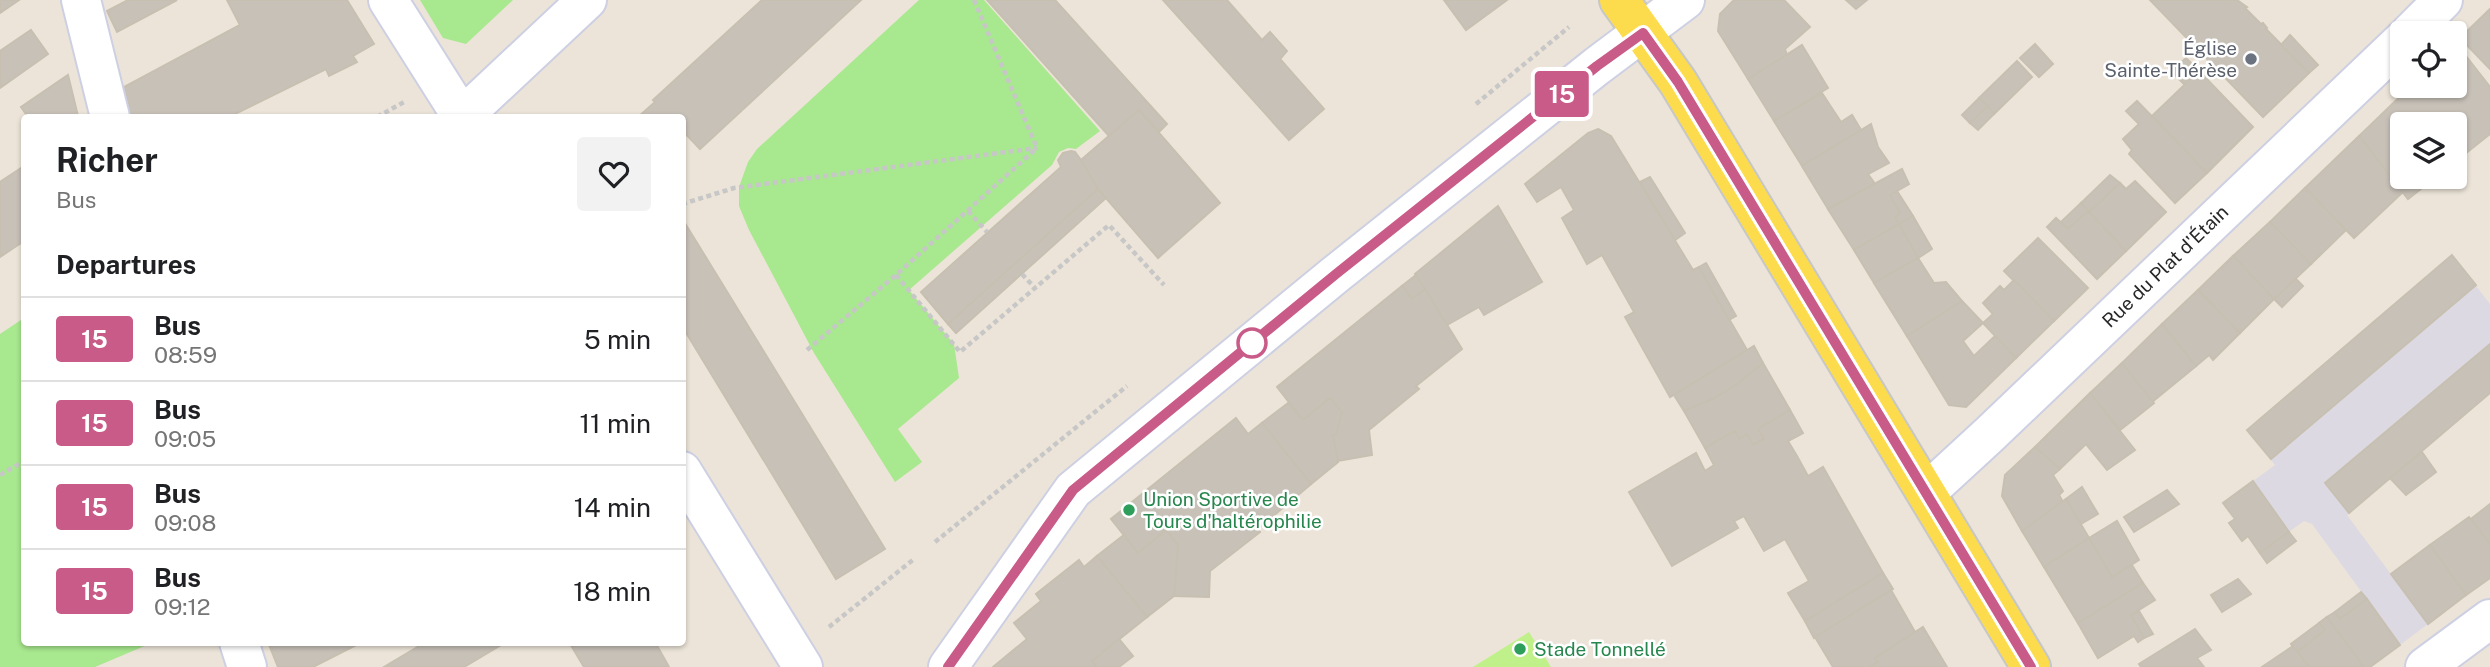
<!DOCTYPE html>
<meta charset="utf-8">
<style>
body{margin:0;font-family:"Public Sans",sans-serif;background:#f2f2f2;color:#202124;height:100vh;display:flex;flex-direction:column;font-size:26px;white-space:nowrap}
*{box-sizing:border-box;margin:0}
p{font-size:23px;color:#757577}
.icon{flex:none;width:38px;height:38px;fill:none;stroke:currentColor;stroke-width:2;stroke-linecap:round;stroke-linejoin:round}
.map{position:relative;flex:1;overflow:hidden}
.details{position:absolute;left:21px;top:114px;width:665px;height:532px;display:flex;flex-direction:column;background:#fff;border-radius:7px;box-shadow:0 2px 5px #0004}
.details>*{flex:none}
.badge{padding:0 14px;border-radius:5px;font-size:24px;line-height:46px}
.fabs{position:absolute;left:2390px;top:21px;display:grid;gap:14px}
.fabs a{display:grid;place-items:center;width:77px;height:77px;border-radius:7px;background:#fff;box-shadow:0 2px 5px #0004;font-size:35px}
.map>.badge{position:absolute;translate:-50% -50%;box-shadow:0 0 0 4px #fff}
h2{padding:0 35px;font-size:26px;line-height:63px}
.round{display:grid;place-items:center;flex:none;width:74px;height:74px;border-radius:7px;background:#f2f2f2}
.headline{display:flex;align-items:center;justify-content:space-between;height:119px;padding:0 35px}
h1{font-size:33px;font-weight:700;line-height:52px}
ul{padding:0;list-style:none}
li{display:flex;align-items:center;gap:21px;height:84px;padding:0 35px;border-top:2px solid #e0e0e0}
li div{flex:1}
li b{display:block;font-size:26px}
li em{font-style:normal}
li .badge{min-width:77px;font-weight:700;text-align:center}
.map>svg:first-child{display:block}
</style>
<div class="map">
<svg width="2490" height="667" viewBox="0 0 2490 667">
<rect width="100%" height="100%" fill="#ece4d8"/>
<polygon fill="#ddd9e3" points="2452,255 2490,304 2490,393 2347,515 2428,624 2400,645 2312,524 2304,521 2260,553 2223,503 2275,465 2247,430"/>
<g fill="#a8e88e">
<polygon points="420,0 513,0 466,44 443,38"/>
<polygon points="919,0 984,0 1100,131 1076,149 1068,148 1059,152 1052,165 909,290 954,344 959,378 898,429 922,462 895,482 814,353 749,230 739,206 739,187 748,162 757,149"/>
<polygon points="24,318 24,642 154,642 95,667 0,667 0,334"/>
</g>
<polygon fill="#bff089" points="1529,632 1551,667 1473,667"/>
<g fill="#c7c1b8" stroke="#c7c0b1" stroke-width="2">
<polygon points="0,0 19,0 0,13"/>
<polygon points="128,0 177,0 117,32 107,11"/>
<polygon points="227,0 347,0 374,44 353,56 357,62 329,76 326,69 229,117 131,117 124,87 240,25"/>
<polygon points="762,0 861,0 700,149 682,130 682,117 638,117 655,102 653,100"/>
<polygon points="987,0 1055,0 1167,124 1159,132 1139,110 1109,136"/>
<polygon points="1163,0 1227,0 1262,40 1270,32 1287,51 1280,59 1324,109 1289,140"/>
<polygon points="1444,0 1507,0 1466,30"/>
<polygon points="1734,0 1784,0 1810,27 1785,49 1787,55 1748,79 1718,31 1720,14"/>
<polygon points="1846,0 1867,0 1856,9"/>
<polygon points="2150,0 2237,0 2247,7 2245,8 2261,24 2263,23 2267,28 2266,29 2309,73 2263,117"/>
<polygon points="2490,9 2490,69 2460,38"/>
<polygon points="31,30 48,54 0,88 0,51"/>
<polygon points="2290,35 2318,65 2309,73 2281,45"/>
<polygon points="2455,42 2490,87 2490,134 2455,162 2455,124 2403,124 2403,177 2436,177 2408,199 2359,136 2411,86 2455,86"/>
<polygon points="2035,44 2053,64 2039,77 2020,58"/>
<polygon points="1802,45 1828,88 1774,121 1748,79"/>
<polygon points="2186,58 2199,71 2185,85 2171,71"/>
<polygon points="2017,61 2032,77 1994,114 1979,98"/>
<polygon points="2199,71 2253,127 2207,173 2152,116"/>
<polygon points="68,75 78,116 28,117 21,107"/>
<polygon points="1822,93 1841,122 1852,115 1861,130 1802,166 1774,121"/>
<polygon points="1979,98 1988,106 1970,123 1962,115"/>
<polygon points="2137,101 2207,173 2175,203 2129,154 2132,150 2123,139 2139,124 2126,111"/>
<polygon points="1988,106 1994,114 1978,130 1970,123"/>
<polygon points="1139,110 1220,203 1158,258 1098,189 1081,160"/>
<polygon points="1871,124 1878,147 1889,163 1868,174 1875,184 1828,209 1802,166"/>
<polygon points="1598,129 1611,136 1693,270 1699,267 1747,350 1670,397 1625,317 1634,312 1602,255 1587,264 1562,218 1574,210 1561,187 1537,202 1525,184 1588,133"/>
<polygon points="2359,136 2403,192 2354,238 2305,188"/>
<polygon points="1071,151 1075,152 1081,160 1098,189 948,324 921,292 1061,167 1058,160 1063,153"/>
<polygon points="24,166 24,241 0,257 0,182"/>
<polygon points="1902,169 1909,184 1890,195 1900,213 1895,217 1899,224 1854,250 1828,209"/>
<polygon points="2110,175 2120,183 2089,212 2081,203"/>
<polygon points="1650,177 1685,233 1675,240 1640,182"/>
<polygon points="2135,181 2166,212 2126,251 2089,212 2120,183 2126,189"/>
<polygon points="2305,188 2346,230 2311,264 2270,222"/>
<polygon points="1098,189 1106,198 956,333 948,324"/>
<polygon points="1897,191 1913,216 1899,224 1895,217 1900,213 1890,195"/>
<polygon points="2081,203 2088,211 2068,229 2061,222"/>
<polygon points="1498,206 1542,282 1484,315 1479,307 1447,325 1415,274"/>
<polygon points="2088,211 2126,251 2097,279 2047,227 2056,218 2068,229"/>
<polygon points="1913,216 1932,249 1918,258 1899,224"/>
<polygon points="683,220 885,549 836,579 682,326"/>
<polygon points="2270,222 2311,264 2274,299 2233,256"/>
<polygon points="1899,224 1918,258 1874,283 1854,250"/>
<polygon points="2038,238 2088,288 2054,321 2004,271"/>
<polygon points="2452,255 2476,285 2271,459 2247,430"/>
<polygon points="2233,256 2274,299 2240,333 2198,290"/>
<polygon points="1918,258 1934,283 1946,282 1962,301 1907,336 1874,283"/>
<polygon points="1706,263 1736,316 1729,320 1699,267"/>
<polygon points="1416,275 1425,289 1412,299 1402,286"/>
<polygon points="2296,279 2303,286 2282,307 2274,299"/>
<polygon points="2014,280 2054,321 2016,358 1983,323 1993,314 1983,303 2000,286 2004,290"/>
<polygon points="1402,286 1412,299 1425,289 1462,349 1416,386 1419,389 1369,430 1372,455 1337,461 1333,435 1336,434 1342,412 1330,398 1303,420 1277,387"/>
<polygon points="2198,290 2240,333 2213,360 2209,355 2196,366 2162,324"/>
<polygon points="1962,301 1983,323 1963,341 1974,356 1995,336 2016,358 1966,407 1949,405 1907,336"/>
<polygon points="2162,324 2196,366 2152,402 2122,363"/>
<polygon points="2490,344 2490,393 2349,513 2325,483"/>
<polygon points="1754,346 1763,363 1736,385 1713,399 1684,411 1674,395"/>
<polygon points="1763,363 1790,410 1758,429 1764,439 1753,445 1747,434 1739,439 1735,431 1705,448 1684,411 1713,399 1736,385"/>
<polygon points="2122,363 2154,403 2120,430 2090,393"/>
<polygon points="2090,393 2135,450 2107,470 2086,444 2060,469 2035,447"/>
<polygon points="1330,398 1342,412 1336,434 1333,435 1338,462 1311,484 1262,423 1288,403 1303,420"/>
<polygon points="1790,410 1803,433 1788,441 1797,456 1808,476 1823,467 1883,573 1805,621 1788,593 1809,581 1785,539 1764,551 1744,516 1734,521 1738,528 1672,566 1629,492 1696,453 1705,471 1714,465 1705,448 1735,431 1739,439 1747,434 1753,445 1764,439 1758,429"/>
<polygon points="1236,418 1248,434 1262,423 1311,484 1258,529 1260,532 1210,571 1209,597 1174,596 1178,545 1166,530 1138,553 1111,519"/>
<polygon points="2035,447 2060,469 2053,475 2063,491 2059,495 2063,502 2022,531 2002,496 2005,475"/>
<polygon points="2422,452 2436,472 2406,495 2390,478"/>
<polygon points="2253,481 2289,532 2260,553 2248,536 2242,541 2229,523 2235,519 2223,503"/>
<polygon points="2082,487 2098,514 2081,524 2066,499"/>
<polygon points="2167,490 2179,504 2134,532 2124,517"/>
<polygon points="2066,499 2089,538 2044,567 2022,531"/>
<polygon points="2490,504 2490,544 2471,519"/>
<polygon points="2469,517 2490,544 2490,578 2466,595 2430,545"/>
<polygon points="2117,521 2139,560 2112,577 2089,538"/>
<polygon points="1166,530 1178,545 1174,596 1147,617 1097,556 1124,535 1138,553"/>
<polygon points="2289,532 2296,541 2267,563 2260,553"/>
<polygon points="2089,538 2112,577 2132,565 2143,583 2078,623 2044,567"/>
<polygon points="2430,545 2466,595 2428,624 2391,574"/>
<polygon points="1097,556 1147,617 1092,661 1097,667 993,667 1027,639 1014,623 1041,601 1036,594 1079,560 1084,567"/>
<polygon points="1883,573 1893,589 1814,638 1805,621"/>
<polygon points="2238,579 2251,594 2222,612 2211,595"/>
<polygon points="2143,583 2155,600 2131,615 2144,638 2138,642 2134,636 2098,658 2078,623"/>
<polygon points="1891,590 1915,632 1875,658 1878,662 1869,667 1833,667 1815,637"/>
<polygon points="2361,592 2367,599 2340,619 2335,612"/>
<polygon points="2367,599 2400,645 2370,667 2364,667 2327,617 2335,612 2340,619"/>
<polygon points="2139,611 2153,634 2144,638 2131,615"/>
<polygon points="2327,617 2364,667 2309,667 2297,652 2325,630 2319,623"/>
<polygon points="2319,623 2325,630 2297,652 2291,644"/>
<polygon points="1923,627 1947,667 1869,667 1878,662 1875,658"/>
<polygon points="2195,629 2211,650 2197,658 2204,667 2141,667 2139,664"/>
<polygon points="1119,639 1133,656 1119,667 1097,667 1092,661"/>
<polygon points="268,642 362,642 313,667 278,667"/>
<polygon points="426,642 506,642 464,667 384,667"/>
<polygon points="569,642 655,642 669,667 584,667"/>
<polygon points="2293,646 2309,667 2262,667"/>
</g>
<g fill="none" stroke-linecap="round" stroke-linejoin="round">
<defs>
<g id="minor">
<polyline points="81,0 110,117"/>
<polyline points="388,0 462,117"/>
<polyline points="2410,33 2443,0"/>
<polyline points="462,117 587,0"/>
<polyline points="682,471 803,667"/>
<polyline points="1927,492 1990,434 2403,40"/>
<polyline points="239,642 247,667"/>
<polyline points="948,667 1073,490 1336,274 1597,66 1685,0"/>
<polyline points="2425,667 2490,619"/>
</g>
<polyline id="major" points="1619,0 1678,82 2031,667"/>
</defs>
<use href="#minor" stroke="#cdd0e3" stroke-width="42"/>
<use href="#major" stroke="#c7c7c7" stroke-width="42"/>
<g stroke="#c7c7c7" stroke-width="4.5" stroke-dasharray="5 3.5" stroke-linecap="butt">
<polyline points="974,0 1037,148"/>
<polyline points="1476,104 1569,27"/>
<polyline points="377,117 404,102"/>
<polyline points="682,204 734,188 1037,148"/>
<polyline points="968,211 987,232"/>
<polyline points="1022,274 1035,288"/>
<polyline points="896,275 960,352 1109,225 1164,285"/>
<polyline points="807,350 896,275 1037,148"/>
<polyline points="0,475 24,461"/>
<polyline points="935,542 1127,386"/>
<polyline points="829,627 914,559"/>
</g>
<use href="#minor" stroke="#fff" stroke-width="38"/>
<use href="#major" stroke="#fcdc4c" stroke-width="38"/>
</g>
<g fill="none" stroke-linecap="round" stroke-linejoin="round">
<defs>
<polyline id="line" points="948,667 1073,490 1336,274 1597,66 1643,33 1678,82 2031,667"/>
</defs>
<use href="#line" stroke="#fff" stroke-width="16"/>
<use href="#line" stroke="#c95b89" stroke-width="10"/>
</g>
<circle fill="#6b7280" stroke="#fff" stroke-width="2.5" cx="2251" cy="59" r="7"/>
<circle fill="#fff" stroke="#c95b89" stroke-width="3.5" cx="1252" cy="343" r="14"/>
<g fill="#2e9e5b" stroke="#fff" stroke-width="2.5">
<circle cx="1129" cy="510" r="7"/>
<circle cx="1520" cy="649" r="7"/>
</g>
<g text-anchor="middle" stroke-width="5" stroke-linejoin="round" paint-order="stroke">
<g font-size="19" fill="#5b616d" stroke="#fff" text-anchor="end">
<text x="2237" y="55">Église<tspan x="2237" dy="22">Sainte-Thérèse</tspan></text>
</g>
<g font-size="19" fill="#282828" stroke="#fff">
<text transform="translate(2165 266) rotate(-44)" y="7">Rue du Plat d'Étain</text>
</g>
<g font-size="19" fill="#27864d" stroke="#fff" text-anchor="start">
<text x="1143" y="506">Union Sportive de<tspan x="1143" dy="22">Tours d'haltérophilie</tspan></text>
<text x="1534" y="656">Stade Tonnellé</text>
</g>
</g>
</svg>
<div class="fabs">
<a><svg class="icon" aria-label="locate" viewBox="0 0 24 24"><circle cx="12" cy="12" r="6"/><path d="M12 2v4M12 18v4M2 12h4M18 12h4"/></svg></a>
<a><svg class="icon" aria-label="layers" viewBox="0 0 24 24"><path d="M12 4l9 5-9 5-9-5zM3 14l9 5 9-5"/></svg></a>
</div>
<b class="badge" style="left:1562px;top:94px;background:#c95b89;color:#fff">15</b>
<section class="details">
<div class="headline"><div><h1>Richer</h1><p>Bus</p></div><a class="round"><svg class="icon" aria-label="heart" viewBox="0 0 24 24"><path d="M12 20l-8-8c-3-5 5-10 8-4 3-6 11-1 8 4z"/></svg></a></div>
<h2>Departures</h2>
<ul>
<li><span class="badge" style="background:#c95b89;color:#fff">15</span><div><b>Bus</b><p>08:59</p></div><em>5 min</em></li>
<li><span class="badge" style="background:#c95b89;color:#fff">15</span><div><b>Bus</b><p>09:05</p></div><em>11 min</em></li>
<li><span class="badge" style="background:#c95b89;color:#fff">15</span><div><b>Bus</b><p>09:08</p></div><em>14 min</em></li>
<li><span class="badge" style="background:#c95b89;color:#fff">15</span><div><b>Bus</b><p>09:12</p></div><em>18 min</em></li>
</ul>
</section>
</div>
